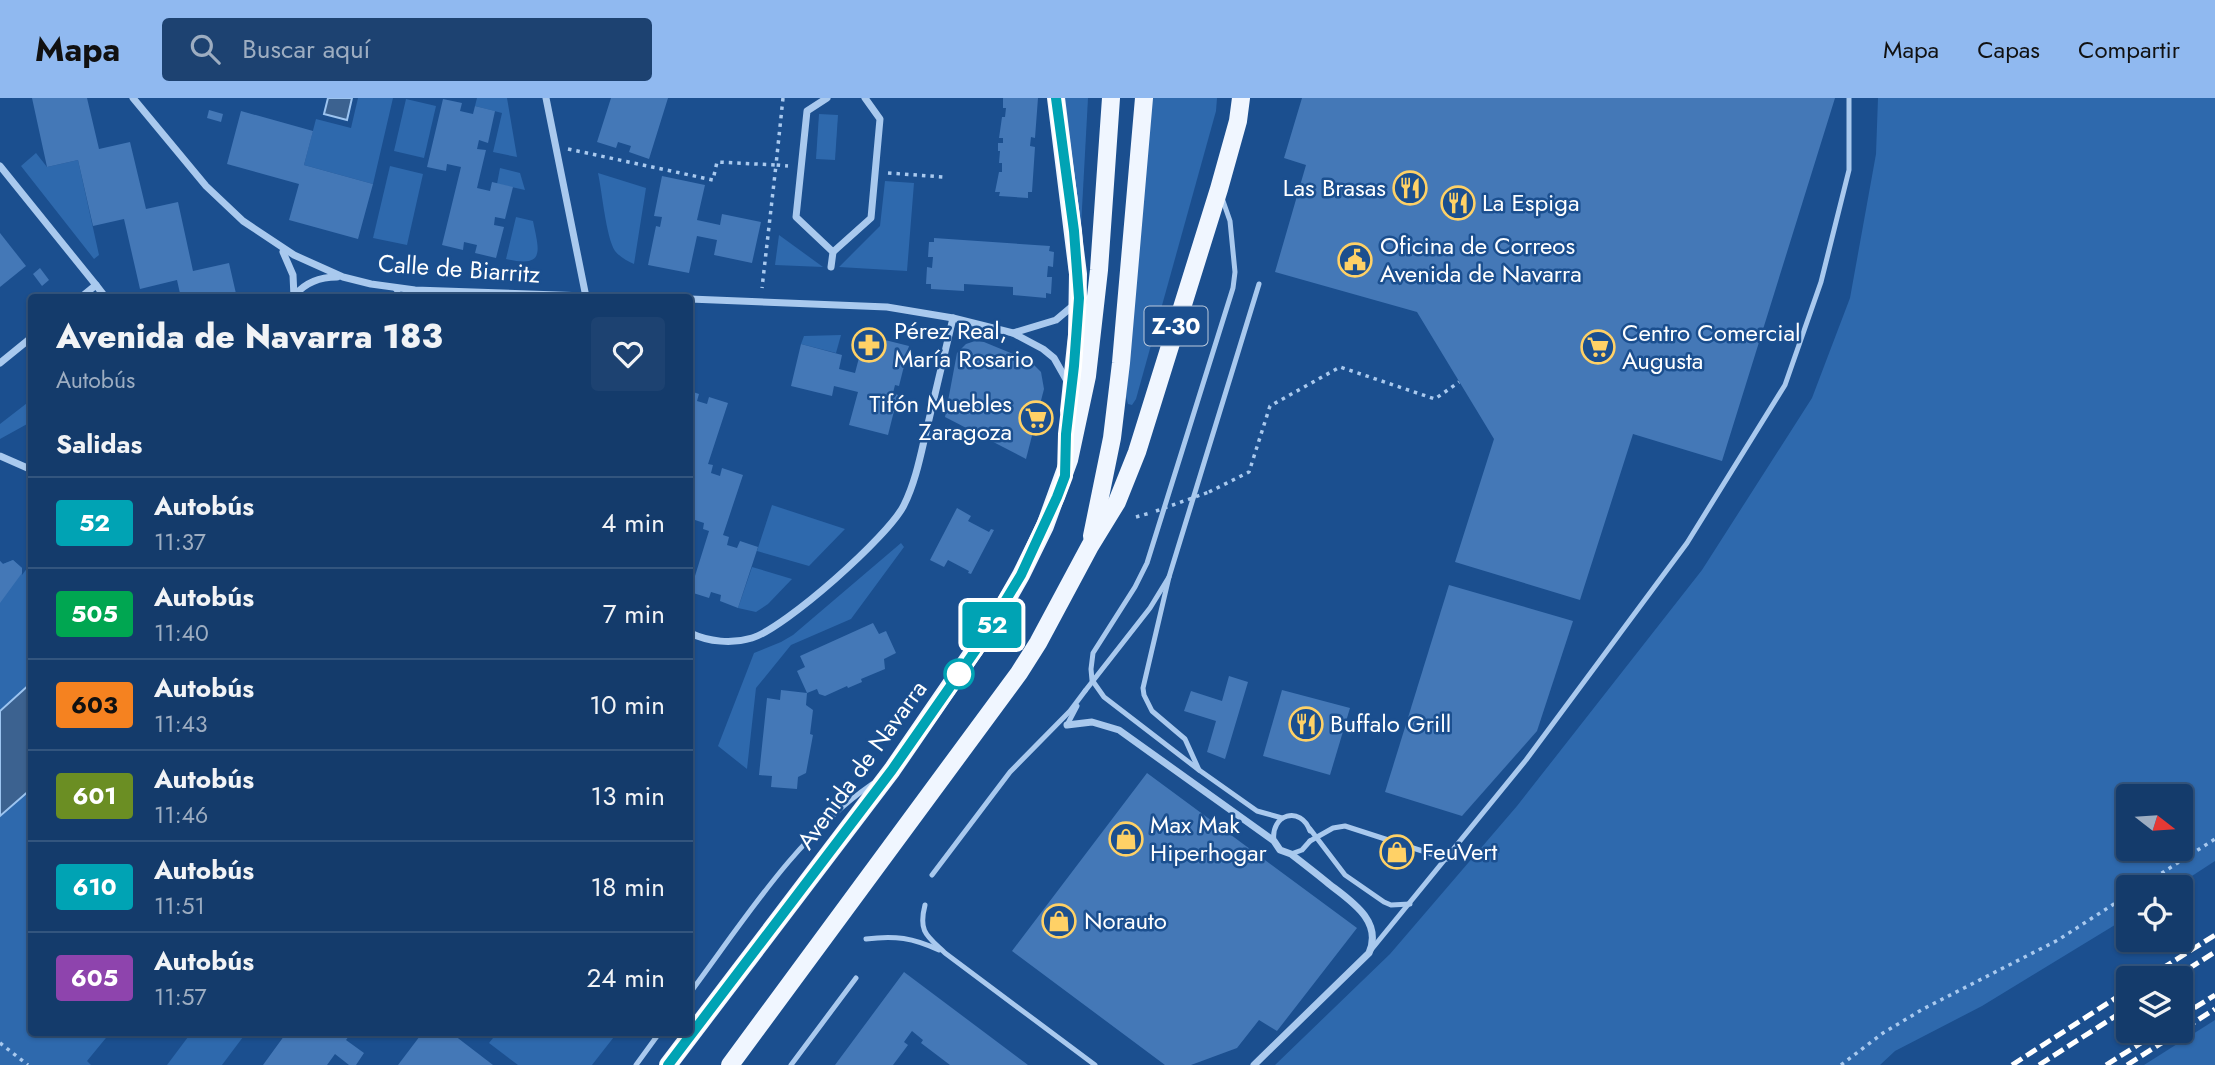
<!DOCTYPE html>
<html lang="es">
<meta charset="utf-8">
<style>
body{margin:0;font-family:Jost,sans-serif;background:#1d4271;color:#f1f3f6;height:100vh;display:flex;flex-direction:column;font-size:26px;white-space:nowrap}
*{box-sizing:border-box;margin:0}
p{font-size:23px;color:#9dadc1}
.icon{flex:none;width:38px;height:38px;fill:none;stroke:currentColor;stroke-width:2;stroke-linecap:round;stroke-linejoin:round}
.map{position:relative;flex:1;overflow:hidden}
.details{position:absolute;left:28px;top:196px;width:665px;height:742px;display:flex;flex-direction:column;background:#143b6b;border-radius:7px;box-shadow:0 2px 5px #0004,0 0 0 2px #33557e}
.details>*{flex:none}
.badge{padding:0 14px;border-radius:5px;font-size:24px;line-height:46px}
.needle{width:46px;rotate:107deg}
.buttons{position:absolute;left:2116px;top:686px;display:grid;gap:14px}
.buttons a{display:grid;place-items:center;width:77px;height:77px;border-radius:7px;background:#143b6b;box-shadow:0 2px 5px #0004,0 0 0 2px #33557e;font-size:35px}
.map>.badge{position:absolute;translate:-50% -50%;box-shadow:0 0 0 4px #fff}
h2{padding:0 28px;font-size:26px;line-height:63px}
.round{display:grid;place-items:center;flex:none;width:74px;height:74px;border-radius:7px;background:#1d4271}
.head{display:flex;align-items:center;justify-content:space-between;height:119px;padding:0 28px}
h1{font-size:33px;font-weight:800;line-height:52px}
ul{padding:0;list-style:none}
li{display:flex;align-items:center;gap:21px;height:91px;padding:0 28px;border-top:2px solid #33557e}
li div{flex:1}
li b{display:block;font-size:26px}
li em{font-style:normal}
li .badge{min-width:77px;font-weight:700;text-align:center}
header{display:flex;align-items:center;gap:42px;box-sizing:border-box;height:98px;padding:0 35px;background:#90b9f0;color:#111}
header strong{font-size:33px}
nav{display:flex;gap:38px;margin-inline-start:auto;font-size:24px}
.search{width:490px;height:63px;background:#1d4271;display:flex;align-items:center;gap:18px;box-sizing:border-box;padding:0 24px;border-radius:7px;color:#9dadc1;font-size:26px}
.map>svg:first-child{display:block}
</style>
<header>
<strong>Mapa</strong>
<div class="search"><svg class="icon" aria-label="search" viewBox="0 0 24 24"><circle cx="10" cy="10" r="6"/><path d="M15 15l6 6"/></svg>Buscar aquí</div>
<nav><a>Mapa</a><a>Capas</a><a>Compartir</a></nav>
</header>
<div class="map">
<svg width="2215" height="967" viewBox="0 0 2215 967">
<rect width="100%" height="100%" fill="#1b4f8f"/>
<g fill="#2e69ad" fill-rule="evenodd">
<polygon points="358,0 393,0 373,86 304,67 316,21 351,30"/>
<polygon points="477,0 507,0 517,59 493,54 502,15 475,8"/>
<polygon points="1058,0 1088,0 1081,129 1074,128"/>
<polygon points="1149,0 1217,0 1216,13 1136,301 1132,307 1128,306 1126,299"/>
<path d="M1878,0H2215V763L2175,789H2128V819L1982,908L1895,953L1880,967H1275L1390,856L1517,708L1702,472L1812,300L1850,200L1876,56ZM2128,698H2180V751H2128Z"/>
<polygon points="406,1 436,8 424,60 394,53"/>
<polygon points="819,16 838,17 835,62 816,61"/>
<polygon points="36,55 47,69 78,62 99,157 94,161 21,68"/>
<polygon points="390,68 423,76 407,147 373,140"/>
<polygon points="500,70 520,75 525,92 497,86"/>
<path d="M598,75L646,90L634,166C627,163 620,159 615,153C606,139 602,93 598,75Z"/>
<polygon points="885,83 914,85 907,173 839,169 880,128"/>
<path d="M516,119L533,123C539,153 546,170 506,161Z"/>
<polygon points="779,137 823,169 775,167"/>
<polygon points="841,237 836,255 801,246 804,238"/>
<polygon points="31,302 31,312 26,313 29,325 0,341 0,326"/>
<polygon points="772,407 845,431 809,468 757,453"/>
<polygon points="901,445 904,449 851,521 791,547 756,590 747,671 718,648 754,555 781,544 793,537"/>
<polygon points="13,462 22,470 22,477 31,465 32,934 110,935 87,963 91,967 0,967 0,463 3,466"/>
<polygon points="752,469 792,481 768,506 756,514 738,510"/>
<polygon points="2215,922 2215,967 2144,967"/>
<polygon points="191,935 191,934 246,935 222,967 167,967"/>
<polygon points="497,935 497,934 617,935 592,967 518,967 489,945"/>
</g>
<g fill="#3c6290" stroke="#9cc4f0" stroke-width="2">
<polygon points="328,0 352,0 347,22 324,16"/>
<polygon points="31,585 31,691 0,718 0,613"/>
</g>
<g fill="#4478b7">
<polygon points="32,0 87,0 99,51 130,44 146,111 178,104 193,173 229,165 237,200 181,200 177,182 140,191 124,121 93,128 78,62 47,69"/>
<polygon points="611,0 668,0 649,61 629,54 631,48 618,44 616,50 597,44"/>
<polygon points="1003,0 1038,0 1035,40 1031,39 1030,48 1035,49 1032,94 1028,94 1028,100 999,98 1000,94 995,94 999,74 1002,74 1002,65 999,65 1000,53 998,53 998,45 1003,45 1003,40 999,40 1002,19 1005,19 1006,10 1003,10"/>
<polygon points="1302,0 1835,0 1722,363 1633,336 1580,502 1455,464 1494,341 1417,214 1275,174 1306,67 1284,60"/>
<polygon points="443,1 462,5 460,13 473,16 475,8 495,13 488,45 479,42 477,51 486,52 477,90 490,93 492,84 513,89 505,121 495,119 494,127 504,129 496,160 475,155 477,147 464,144 463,152 442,147 461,69 447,66 446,73 427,69"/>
<polygon points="209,12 223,16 221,24 207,20"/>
<polygon points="241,13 313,33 304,67 373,86 358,141 289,122 299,86 227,66"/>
<polygon points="662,78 705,87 697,122 720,127 722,116 761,124 752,165 714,157 717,142 697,138 689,175 648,167 656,128 660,129 662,119 654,118"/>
<polygon points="0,135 26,168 0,189"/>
<polygon points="934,140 1050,148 1049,153 1054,154 1053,169 1048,168 1047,179 1052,179 1051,196 1046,195 1046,200 1013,197 1013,189 964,186 964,193 931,191 931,186 926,186 927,169 932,170 933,159 928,159 929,144 934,144"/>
<polygon points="40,170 49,182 42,188 33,176"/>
<polygon points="865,237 909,248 899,288 895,287 893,295 898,297 888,337 849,327 858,294 834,288 832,298 791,288 801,246 842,257 839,271 855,275"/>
<polygon points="975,243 984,244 1030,263 1041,274 1044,291 1026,361 945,319 957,255 966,246"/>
<polygon points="690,293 699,296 697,303 707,306 709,299 728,305 708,366 713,367 711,375 720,378 722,370 743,377 723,437 729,439 727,447 737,450 740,443 758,449 738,510 720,503 721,497 711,494 709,500 690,494 709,433 703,431 704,425 695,422 693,428 690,426 690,377 695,361 690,359 691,353 690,353"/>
<polygon points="957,410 971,418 968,423 989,434 991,431 994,432 971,476 968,475 969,473 948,462 944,469 930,462"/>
<polygon points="13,462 22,470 22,475 0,505 0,463 3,466"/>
<polygon points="1449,487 1573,523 1537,633 1462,718 1385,694"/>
<polygon points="873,525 879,536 886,533 896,555 884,561 885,571 861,581 862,584 848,590 847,588 825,598 819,596 817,591 807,595 806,607 813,612 810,636 813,637 806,675 798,679 797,691 771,689 772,678 759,677 767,600 780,602 781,592 807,595 797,573 805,569 800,558"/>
<polygon points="1229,578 1248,584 1225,661 1207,654 1216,623 1184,613 1191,593 1222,603"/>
<polygon points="1282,592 1350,610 1330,677 1263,658"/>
<polygon points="1147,675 1357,830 1277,933 1259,922 1237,950 1191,967 1165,967 1012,853"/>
<polygon points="904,874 1028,967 950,967 921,945 923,942 912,933 904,944 908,947 893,967 835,967"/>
<polygon points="287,934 352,934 346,942 364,955 356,967 349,967 335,956 327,967 263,967"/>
<polygon points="423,934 450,934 493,967 398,967"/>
</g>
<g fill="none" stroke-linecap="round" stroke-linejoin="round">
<g stroke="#a9c9ee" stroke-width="3.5" stroke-dasharray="3.5 5" stroke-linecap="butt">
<polyline points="783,0 776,67 788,68"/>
<polyline points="568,51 713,82 717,64 776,67 762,190"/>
<polyline points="888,75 943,79"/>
<polyline points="1209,394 1249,374 1270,308 1340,269 1435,301 1459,284"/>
<polyline points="1136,419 1150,415"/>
<polyline points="2140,789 2215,741"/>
<polyline points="0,945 28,967"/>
<polyline points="1841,967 1883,935 1923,911 2058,842 2128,797"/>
</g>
<g stroke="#a9c9ee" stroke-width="5">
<polyline points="1259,186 1169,479 1143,590 1144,597 1152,613 1185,641 1199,672 1257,713 1282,720"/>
<polyline points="394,189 402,200"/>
<polyline points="1067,627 1077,608"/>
<polyline points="1199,672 1104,599 1092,582 1091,571 1093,555 1135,489 1147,465 1233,190 1235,174 1230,123 1222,100"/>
<polyline points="1310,731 1345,777 1384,804 1391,807 1410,806"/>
<path d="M1274,743C1270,716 1301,707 1310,733"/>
<polyline points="1310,743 1333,730 1345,728 1447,761"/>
<polyline points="1291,756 1302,752 1310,743"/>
<polyline points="932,777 1010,674 1070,613 1085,593"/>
<path d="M925,807C918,834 927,838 945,855L1095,967"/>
<path d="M866,841C895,837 913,840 939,852"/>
<polyline points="1371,852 1526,662 1687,445 1785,287 1821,184 1849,72 1849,0"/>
<path d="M690,895C745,821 796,739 872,686"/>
<polyline points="636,967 660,934"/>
<polyline points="791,967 856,880"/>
</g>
<g stroke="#a9c9ee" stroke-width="7">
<polyline points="133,0 206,88 243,123 294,157 343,179 371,186 415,192 643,200"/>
<polyline points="546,0 586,199"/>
<polyline points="827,0 807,13 796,119 833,154 831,169"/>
<polyline points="0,68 96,187 80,200"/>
<polyline points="283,154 293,177 294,199"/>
<polyline points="833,154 871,120 880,21 865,0"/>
<polyline points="96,187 106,200"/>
<path d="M295,197C306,184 320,179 337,179"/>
<polyline points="690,201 887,209 953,220 1013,235 1043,251 1054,260 1067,283"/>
<polyline points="1013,235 1056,222 1075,206"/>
<polyline points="0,265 32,239"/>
<polyline points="0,358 32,372"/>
<path d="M690,535C709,544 732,546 752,540C785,530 889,438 904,407C916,383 921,355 927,330C936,293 944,257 953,220"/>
<path d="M1067,627L1092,624L1119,632L1274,743L1280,752L1291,756C1304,766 1317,776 1329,786C1351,803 1383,823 1369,855L1254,967"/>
</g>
<g stroke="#f0f6ff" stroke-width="18">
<polyline points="1056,0 1078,176 1077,237 1069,313"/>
<polyline points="1092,438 1112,340 1121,265 1144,0"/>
<polyline points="668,967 892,672 997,519 1021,477 1045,428 1069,362 1087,278 1099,172 1111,0"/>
<polyline points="730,967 1019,575 1038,545 1090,448 1117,404 1137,354 1219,91 1238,23 1241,0"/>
</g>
<g stroke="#fff" stroke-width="5" stroke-dasharray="12 5" stroke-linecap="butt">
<polyline points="2147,880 2215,837"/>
<polyline points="2174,880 2215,854"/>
<polyline points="2180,919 2215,897"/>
<polyline points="2012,967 2128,892"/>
<polyline points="2039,967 2128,910"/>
<polyline points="2106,967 2160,933"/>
<polyline points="2127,967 2215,911"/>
</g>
<polyline stroke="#a9c9ee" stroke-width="3.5" stroke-dasharray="3.5 5" stroke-linecap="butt" points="1156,413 1209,394"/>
<polyline stroke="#a9c9ee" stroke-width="5" points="1085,593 1150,510 1169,479"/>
</g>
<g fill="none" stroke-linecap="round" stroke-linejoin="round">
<defs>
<polyline id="line" points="668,967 892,672 975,553 1021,477 1057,399 1065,378 1066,336 1074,268 1079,200 1074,133 1056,0"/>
</defs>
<use href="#line" stroke="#fff" stroke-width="16"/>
<use href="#line" stroke="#00a3b4" stroke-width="10"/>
</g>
<defs>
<symbol id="restaurant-ring" viewBox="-11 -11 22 22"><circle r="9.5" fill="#1b4f8f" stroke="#ffd166" stroke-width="1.5"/><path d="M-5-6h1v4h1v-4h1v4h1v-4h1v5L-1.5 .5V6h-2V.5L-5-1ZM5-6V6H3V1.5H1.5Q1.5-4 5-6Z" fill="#ffd166"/></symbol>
<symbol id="civic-ring" viewBox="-11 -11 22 22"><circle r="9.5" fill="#1b4f8f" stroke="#ffd166" stroke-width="1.5"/><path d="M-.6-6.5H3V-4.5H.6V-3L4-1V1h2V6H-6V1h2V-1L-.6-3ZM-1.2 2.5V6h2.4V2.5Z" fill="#ffd166"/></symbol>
<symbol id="pharmacy-ring" viewBox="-11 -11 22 22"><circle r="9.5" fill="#1b4f8f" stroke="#ffd166" stroke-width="1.5"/><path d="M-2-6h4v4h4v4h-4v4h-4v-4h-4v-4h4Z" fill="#ffd166"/></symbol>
<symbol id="supermarket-ring" viewBox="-11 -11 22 22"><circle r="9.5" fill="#1b4f8f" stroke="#ffd166" stroke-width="1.5"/><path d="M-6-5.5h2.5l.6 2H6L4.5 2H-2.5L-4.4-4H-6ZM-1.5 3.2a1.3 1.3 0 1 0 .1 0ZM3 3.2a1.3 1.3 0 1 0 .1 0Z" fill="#ffd166"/></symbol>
<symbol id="shop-ring" viewBox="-11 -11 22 22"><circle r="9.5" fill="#1b4f8f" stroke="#ffd166" stroke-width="1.5"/><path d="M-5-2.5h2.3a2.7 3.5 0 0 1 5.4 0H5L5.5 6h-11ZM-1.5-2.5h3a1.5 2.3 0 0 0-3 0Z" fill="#ffd166"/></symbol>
</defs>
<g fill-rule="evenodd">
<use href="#restaurant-ring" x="1391" y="71" width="38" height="38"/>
<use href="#restaurant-ring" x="1439" y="86" width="38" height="38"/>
<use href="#civic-ring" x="1336" y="143" width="38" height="38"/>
<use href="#pharmacy-ring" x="850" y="228" width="38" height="38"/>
<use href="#supermarket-ring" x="1579" y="230" width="38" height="38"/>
<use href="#supermarket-ring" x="1017" y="301" width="38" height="38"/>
<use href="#restaurant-ring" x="1287" y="607" width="38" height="38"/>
<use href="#shop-ring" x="1107" y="722" width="38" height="38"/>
<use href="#shop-ring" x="1378" y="735" width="38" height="38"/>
<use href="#shop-ring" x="1040" y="804" width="38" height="38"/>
</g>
<circle fill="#fff" stroke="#00a3b4" stroke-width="3.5" cx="959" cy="576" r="14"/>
<g text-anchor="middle" stroke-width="5" stroke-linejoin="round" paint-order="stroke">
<rect fill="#1b4f8f" stroke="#bbcadd" stroke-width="2" x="1144.5" y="208.5" width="63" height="39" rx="5"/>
<g font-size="23" font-weight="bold" fill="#fff">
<text x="1176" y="236">Z-30</text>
</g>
<g font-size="24" fill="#fff" stroke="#1b4f8f" text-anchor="start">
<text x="1386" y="98" text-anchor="end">Las Brasas</text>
<text x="1482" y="113">La Espiga</text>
<text x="1380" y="156">Oficina de Correos<tspan x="1380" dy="28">Avenida de Navarra</tspan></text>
<text x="894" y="241">Pérez Real,<tspan x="894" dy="28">María Rosario</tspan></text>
<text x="1622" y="243">Centro Comercial<tspan x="1622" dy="28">Augusta</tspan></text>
<text x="1012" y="314" text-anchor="end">Tifón Muebles<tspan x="1012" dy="28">Zaragoza</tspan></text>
<text x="1330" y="634">Buffalo Grill</text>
<text x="1150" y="735">Max Mak<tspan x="1150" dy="28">Hiperhogar</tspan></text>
<text x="1422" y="762">FeuVert</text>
<text x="1084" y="831">Norauto</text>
</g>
<g font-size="24" fill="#fff" stroke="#1b4f8f">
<text transform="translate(459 171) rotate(4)" y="8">Calle de Biarritz</text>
<text transform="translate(862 667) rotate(-54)" y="8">Avenida de Navarra</text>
</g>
</g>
</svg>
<div class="buttons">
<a><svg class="needle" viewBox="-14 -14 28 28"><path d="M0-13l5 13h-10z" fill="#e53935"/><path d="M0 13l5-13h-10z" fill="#9dadc1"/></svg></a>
<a><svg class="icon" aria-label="locate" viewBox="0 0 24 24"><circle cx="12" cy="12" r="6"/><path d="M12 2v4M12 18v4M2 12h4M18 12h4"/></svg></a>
<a><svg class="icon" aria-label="layers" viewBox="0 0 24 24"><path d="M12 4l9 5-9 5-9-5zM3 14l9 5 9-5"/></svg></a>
</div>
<b class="badge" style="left:992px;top:527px;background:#00a3b4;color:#fff">52</b>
<section class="details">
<div class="head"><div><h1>Avenida de Navarra 183</h1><p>Autobús</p></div><a class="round"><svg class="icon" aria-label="heart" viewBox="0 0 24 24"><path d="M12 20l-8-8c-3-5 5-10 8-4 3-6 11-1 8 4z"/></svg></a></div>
<h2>Salidas</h2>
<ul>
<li><span class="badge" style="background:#00a3b4;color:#fff">52</span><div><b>Autobús</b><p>11:37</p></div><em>4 min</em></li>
<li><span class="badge" style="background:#00a651;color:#fff">505</span><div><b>Autobús</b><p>11:40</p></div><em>7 min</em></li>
<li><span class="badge" style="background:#f58220;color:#111">603</span><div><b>Autobús</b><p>11:43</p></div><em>10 min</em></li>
<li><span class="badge" style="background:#6b8e23;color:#fff">601</span><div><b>Autobús</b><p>11:46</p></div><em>13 min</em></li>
<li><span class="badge" style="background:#00a3b4;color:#fff">610</span><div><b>Autobús</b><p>11:51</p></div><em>18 min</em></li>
<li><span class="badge" style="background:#8e44ad;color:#fff">605</span><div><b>Autobús</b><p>11:57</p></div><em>24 min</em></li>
</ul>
</section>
</div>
